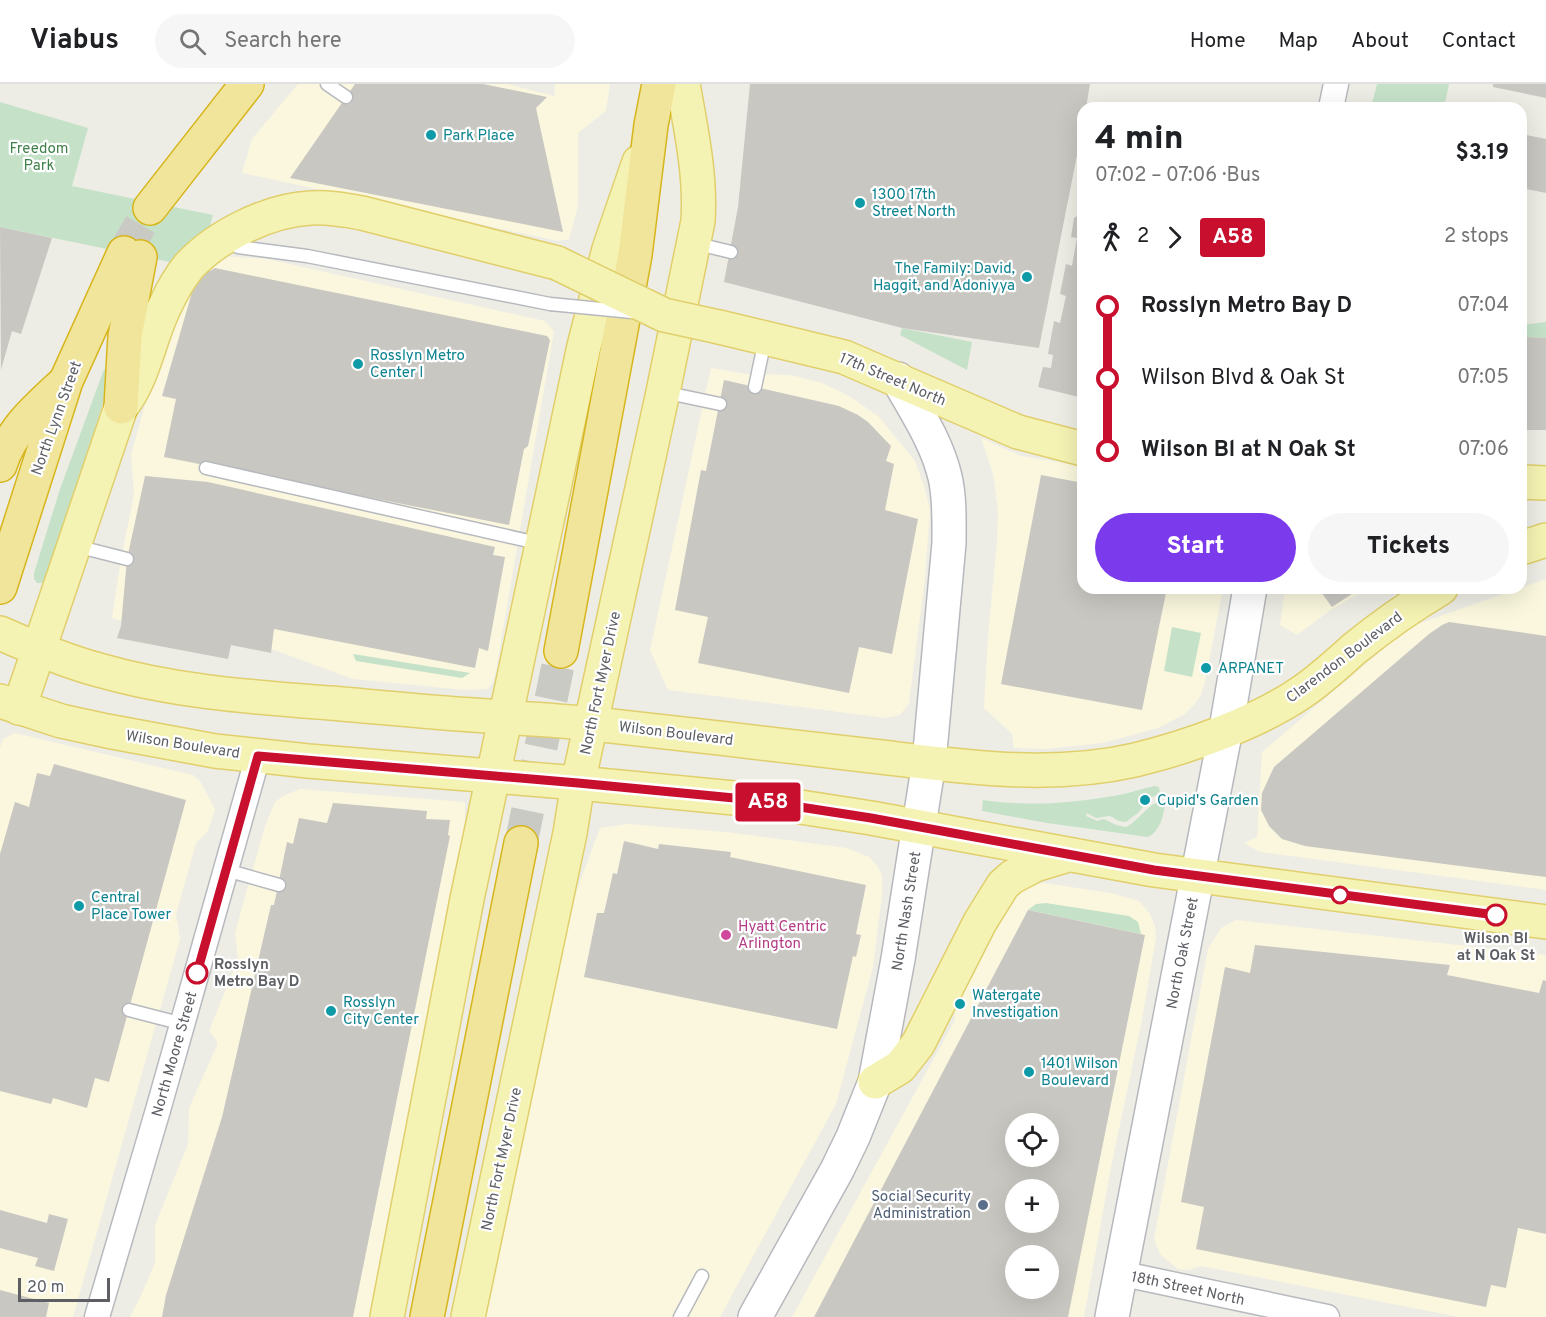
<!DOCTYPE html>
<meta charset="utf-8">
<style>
body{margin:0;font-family:Overpass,sans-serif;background:#f6f6f6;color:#202124;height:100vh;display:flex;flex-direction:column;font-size:22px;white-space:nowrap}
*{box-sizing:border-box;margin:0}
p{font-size:20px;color:#757577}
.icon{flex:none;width:33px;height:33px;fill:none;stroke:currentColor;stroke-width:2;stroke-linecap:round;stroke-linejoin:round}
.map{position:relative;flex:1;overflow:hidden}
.drawer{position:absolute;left:1077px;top:18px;width:450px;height:492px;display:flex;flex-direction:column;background:#fff;border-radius:18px;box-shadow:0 6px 24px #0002}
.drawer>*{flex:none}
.badge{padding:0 12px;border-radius:4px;font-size:21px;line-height:39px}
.tools{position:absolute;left:1005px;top:1029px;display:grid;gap:12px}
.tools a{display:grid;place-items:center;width:54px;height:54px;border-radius:50%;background:#fff;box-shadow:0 6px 24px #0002;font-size:30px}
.scale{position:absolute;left:18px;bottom:15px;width:92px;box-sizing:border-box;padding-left:6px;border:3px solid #5d5f64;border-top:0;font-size:16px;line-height:21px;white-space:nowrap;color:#5d5f64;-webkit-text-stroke:4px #fff;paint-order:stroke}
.map>.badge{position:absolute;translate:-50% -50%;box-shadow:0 0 0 3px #fff}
.legs{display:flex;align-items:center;gap:9px;height:66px;padding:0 18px;font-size:20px}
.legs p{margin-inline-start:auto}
.head{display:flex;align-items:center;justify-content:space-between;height:102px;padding:0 18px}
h1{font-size:33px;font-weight:800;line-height:45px}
.cta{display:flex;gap:12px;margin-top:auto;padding:12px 18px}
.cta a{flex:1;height:69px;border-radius:36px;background:#7c3aed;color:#fff;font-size:24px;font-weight:800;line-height:69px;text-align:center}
.cta a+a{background:#f6f6f6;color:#202124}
ul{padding:0 18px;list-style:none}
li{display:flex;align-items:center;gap:21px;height:72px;font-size:22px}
li i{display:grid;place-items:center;width:9px;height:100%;margin:0 8px;background:currentColor}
li i::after{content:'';width:15px;height:15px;margin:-8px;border:4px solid;border-radius:50%;background:#fff}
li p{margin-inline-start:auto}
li:first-child i{background:linear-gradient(#0000 50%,currentColor 0)}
li:last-child i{background:linear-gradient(currentColor 50%,#0000 0)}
header{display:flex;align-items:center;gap:36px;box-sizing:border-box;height:84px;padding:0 30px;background:#fff;border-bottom:2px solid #e0e0e0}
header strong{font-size:28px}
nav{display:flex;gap:33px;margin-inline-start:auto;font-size:21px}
.search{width:420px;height:54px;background:#f6f6f6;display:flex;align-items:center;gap:15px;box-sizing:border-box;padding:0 21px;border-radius:33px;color:#757577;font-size:22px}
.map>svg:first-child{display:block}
</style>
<header>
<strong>Viabus</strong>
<div class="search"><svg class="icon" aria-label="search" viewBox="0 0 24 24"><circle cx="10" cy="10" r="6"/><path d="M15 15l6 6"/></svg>Search here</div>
<nav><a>Home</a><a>Map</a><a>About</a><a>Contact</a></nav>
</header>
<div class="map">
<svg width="1546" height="1233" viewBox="0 0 1546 1233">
<rect width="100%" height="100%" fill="#eeede5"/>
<g fill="#faf7de" fill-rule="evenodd">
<polygon points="298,0 507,0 554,12 555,0 610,0 606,27 578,49 578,122 569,155 558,157 242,89 252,55"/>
<polygon points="218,172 267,175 545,237 554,247 497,581 493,598 488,605 465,606 353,595 274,566 225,557 222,570 112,534 120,481 134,410 131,371 148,310 176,227"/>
<polygon points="711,284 746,290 791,291 822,299 851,313 879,333 915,377 924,402 930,425 925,494 909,619 900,631 886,634 668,606 650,566"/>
<polygon points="981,354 1021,372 1083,382 1083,504 1223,504 1205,598 1201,611 1194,621 1185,630 1158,644 1103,659 1046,665 1014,664 1012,650 984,624 988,552 997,458 998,426 993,390"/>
<polygon points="1546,495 1546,806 1260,768 1244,759 1257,753 1262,668 1409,543"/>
<polygon points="1285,504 1369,504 1332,525 1297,551 1280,541"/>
<polygon points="15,649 193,691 200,697 215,725 208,747 196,759 176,831 180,855 73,1233 0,1233 0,664 3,655"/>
<polygon points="300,705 465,718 465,739 375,1233 130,1233 139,1216 155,1179 155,1141 188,1060 189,1024 217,961 217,957 209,947 238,875 235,849 265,742 275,718 283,712"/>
<polygon points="628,740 726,748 847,764 869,773 878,783 882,791 882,811 873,883 836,1020 720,1233 468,1233 555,865 600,744"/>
<path d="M1044,799L1110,809L1139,817L1150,830L1155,842L1156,854L1141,941L1111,1083L1084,1233H792L955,936L954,925L978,874L1014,811L1028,801ZM1016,1040H1048V1072H1016ZM1016,1106H1048V1138H1016ZM1016,1172H1048V1204H1016Z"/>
<polygon points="1236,836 1546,871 1546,1233 1459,1233 1201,1182 1189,1186 1178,1185 1160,1170 1154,1155 1208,865 1221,844"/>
</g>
<g fill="#c5e2c9">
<polygon points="1377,0 1449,0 1444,24 1371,24"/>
<polygon points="0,18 88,44 72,102 213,131 199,184 0,143"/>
<polygon points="1546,238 1546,254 1521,253 1521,241"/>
<polygon points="902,244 972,258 967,286 900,251"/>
<polygon points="106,283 109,283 111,292 76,410 46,497 41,499 37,499 34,495 34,489 60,405 103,288"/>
<polygon points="1172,543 1201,549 1192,593 1164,587"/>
<polygon points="353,570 470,589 462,594 356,577"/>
<path d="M1155,702L1159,703L1160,710L1150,714L1139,728L1126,738L1119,737L1110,732L1096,734L1087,729L1086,732L1097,737L1104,735L1116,741L1126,743C1141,735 1148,719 1162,717L1165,721C1163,733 1160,747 1148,753L1047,739L982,727L983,716C1029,723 1074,719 1119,711C1131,709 1143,704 1155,702Z"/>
<polygon points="1046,819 1129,832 1138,838 1141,850 1028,826 1036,820"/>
</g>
<g fill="#c9c7c2" fill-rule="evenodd">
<polygon points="355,0 483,0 547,13 536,24 563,148 290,94"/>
<polygon points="750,0 1090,0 1086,24 1083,24 1083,39 1078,66 1039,264 902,244 724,198 738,123"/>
<polygon points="1493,0 1546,0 1546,14 1493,3"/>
<polygon points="1521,50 1546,55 1546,109 1521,104"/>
<polygon points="1083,128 1083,314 1038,303 1043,283 1051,284 1053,271 1048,270 1054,237 1060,239 1066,212 1060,210 1066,180 1072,182 1077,154 1071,153 1074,134"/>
<polygon points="0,143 52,154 21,250 12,247 1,286"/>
<polygon points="199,184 210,187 215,184 547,252 550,256 528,362 524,365 509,441 164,373 176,315 162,312"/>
<polygon points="1521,253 1546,254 1546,346 1521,346"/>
<polygon points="724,296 839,322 858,331 868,338 891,362 886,377 894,380 885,426 918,435 892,570 859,563 849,609 698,579 708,533 675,526 701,386 706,387"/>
<polygon points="1041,391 1083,399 1083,504 1167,504 1142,626 1001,600"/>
<polygon points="145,392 208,398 495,463 493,471 505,473 488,567 479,564 475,584 274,545 271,569 231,561 228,575 117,554 121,542 127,475"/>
<polygon points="1318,504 1361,504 1332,523"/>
<polygon points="1449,538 1546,552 1546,793 1305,762 1282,755 1269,742 1261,726 1262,709 1274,683 1429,550 1442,541"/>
<polygon points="54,680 186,716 109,998 95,994 87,1024 53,1014 51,1020 0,1007 0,770 15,718 29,723 37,689 50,692"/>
<polygon points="333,719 427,727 426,735 450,736 448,751 450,752 353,1233 162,1233 166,1211 222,1033 271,821 274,821 287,758 293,760 299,734 327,739"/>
<polygon points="624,757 658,765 659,760 731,768 730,773 866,801 856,850 861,851 856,873 853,872 837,945 584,893 597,829 604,829 613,789 617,790"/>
<path d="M1028,826L1145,851L1068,1233H814ZM1016,1040H1048V1072H1016ZM1016,1106H1048V1138H1016ZM1016,1172H1048V1204H1016Z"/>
<polygon points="1255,861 1450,881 1447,891 1539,909 1543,896 1546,897 1546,1150 1518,1144 1506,1204 1491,1201 1486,1223 1196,1165 1204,1123 1181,1118 1225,883 1250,889"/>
<polygon points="0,1126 47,1139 49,1130 68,1135 54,1187 35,1182 38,1174 0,1164"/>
<polygon points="0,1206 49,1219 46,1233 0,1233"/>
</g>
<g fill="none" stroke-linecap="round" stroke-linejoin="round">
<g stroke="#cacac5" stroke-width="33" stroke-dasharray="33 16" stroke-linecap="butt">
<polyline points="124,169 150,124"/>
<polyline points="521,759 561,567"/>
</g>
<defs>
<g id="lane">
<polyline points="327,0 346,13"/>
<polyline points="694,159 731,168"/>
<polyline points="238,163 307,172 550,220"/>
<polyline points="755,303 765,256"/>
<polyline points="663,308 720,320"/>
<polyline points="206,384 542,460"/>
<polyline points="76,462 127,475"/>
<polyline points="226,786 279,801"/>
<polyline points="129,926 183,940"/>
<polyline points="680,1233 702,1192"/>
</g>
<g id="street">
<polyline points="1331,24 1336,0"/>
<polyline points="1119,1189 1327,1233"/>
<polyline points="97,1233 158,1026 258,672"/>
</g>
<g id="secondary">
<path d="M755,1233L837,1086L853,1053L875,998L898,875L929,678L949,459C949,437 950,414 945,393C937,358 915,326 898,295"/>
<polyline points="1112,1233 1226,645 1250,504"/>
</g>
<g id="primary">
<polyline points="719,243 844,273 1018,348 1083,365"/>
<polyline points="1521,398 1546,399"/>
<polyline points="1521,464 1546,456"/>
<path d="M0,549C32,563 65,577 99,586C175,608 252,613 330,619C378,623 426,628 473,631C514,634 554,636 594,640C687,650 779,661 872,672C959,682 1048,696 1135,676C1188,663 1257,639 1302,608C1321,595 1337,580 1354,565C1382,542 1411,522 1441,504"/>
<polyline points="0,617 61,637 107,647 215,667 308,677 578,699 755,716 871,734 1154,786 1546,838"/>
<path d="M19,624L121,323C144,295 149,254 165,222C171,209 180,193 189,182C218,151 269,126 311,124C329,123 345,126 362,129L557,179"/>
<polyline points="875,998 900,983 918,960 980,838 1003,801 1012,793 1035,781 1068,771"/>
<polyline points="387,1233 467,815 584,262 609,165 639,78"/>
<path d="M468,1233L570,749L578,699L663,308L698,137C701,91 691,46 683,0"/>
</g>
<g id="highway">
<polyline points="150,124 247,0"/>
<polyline points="121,323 125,252 140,173"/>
<path d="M0,381C11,346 37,324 63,300"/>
<polyline points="0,503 66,297 124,169"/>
<polyline points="561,567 635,171 651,41 659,0"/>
<polyline points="427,1233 521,759"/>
</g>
</defs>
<use href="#lane" stroke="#b7b9be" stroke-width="15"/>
<use href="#street" stroke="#b7b9be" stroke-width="27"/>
<use href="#secondary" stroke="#b7b8bd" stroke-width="36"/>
<use href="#primary" stroke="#e0cf6c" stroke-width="36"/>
<use href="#highway" stroke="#d7b51c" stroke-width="36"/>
<use href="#lane" stroke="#fff" stroke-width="12"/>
<use href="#street" stroke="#fff" stroke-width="24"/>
<use href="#secondary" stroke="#fff" stroke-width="33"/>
<use href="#primary" stroke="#f5f3b3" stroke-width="33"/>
<use href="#highway" stroke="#f0e59a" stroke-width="33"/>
<defs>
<polyline id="lane-bridge" points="550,220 632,228"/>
<polyline id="primary-bridge" points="557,179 664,231 719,243"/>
</defs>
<use href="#lane-bridge" stroke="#b7b9be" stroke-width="15" stroke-linecap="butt"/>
<use href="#primary-bridge" stroke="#e0cf6c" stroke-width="36" stroke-linecap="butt"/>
<use href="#lane-bridge" stroke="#fff" stroke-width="12"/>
<use href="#primary-bridge" stroke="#f5f3b3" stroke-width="33"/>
</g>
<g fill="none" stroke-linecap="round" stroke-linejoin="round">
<defs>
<polyline id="line-1" points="197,889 258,672 578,699 755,716 871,734 1154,786 1496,831"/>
</defs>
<use href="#line-1" stroke="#fff" stroke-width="14"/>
<use href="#line-1" stroke="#c8102e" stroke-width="9"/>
</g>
<g fill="#0f9aa8" stroke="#fff" stroke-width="2">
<circle cx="431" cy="51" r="6"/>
<circle cx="860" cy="119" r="6"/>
<circle cx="1027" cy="193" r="6"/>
<circle cx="358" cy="280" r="6"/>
<circle cx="1206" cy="584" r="6"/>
<circle cx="1145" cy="716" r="6"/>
<circle cx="79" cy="822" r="6"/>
<circle cx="960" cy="920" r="6"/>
<circle cx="331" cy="927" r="6"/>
<circle cx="1029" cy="988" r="6"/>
</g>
<g fill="#fff" stroke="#c8102e" stroke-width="3">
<circle cx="1340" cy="811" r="8"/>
<circle cx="1496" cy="831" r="10"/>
<circle cx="197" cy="889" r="10"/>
</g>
<circle fill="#d1479c" stroke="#fff" stroke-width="2" cx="726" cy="851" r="6"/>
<circle fill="#5c6f8a" stroke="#fff" stroke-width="2" cx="983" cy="1121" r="6"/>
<g text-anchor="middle" stroke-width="4.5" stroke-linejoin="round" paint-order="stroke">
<g font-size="15" fill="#0d838f" stroke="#fff" text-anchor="start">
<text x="443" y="56">Park Place</text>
<text x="872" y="115">1300 17th<tspan x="872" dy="17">Street North</tspan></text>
<text x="1015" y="189" text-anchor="end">The Family: David,<tspan x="1015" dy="17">Haggit, and Adoniyya</tspan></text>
<text x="370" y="276">Rosslyn Metro<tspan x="370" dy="17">Center I</tspan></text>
<text x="1218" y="589">ARPANET</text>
<text x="1157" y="721">Cupid's Garden</text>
<text x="91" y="818">Central<tspan x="91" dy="17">Place Tower</tspan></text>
<text x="972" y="916">Watergate<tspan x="972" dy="17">Investigation</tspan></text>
<text x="343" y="923">Rosslyn<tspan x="343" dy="17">City Center</tspan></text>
<text x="1041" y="984">1401 Wilson<tspan x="1041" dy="17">Boulevard</tspan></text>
</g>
<g font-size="15" fill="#40804b" stroke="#fff">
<text x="39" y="69">Freedom<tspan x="39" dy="17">Park</tspan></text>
</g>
<g font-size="15" fill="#5d5f64" stroke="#fff">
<text transform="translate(893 295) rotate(23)" y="5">17th Street North</text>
<text transform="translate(56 334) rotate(-70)" y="5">North Lynn Street</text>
<text transform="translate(1344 573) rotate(-37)" y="5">Clarendon Boulevard</text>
<text transform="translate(600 599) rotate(-78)" y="5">North Fort Myer Drive</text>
<text transform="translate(676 649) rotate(7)" y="5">Wilson Boulevard</text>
<text transform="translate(183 660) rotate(9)" y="5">Wilson Boulevard</text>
<text transform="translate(906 827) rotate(-81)" y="5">North Nash Street</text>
<text transform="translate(1182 869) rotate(-79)" y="5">North Oak Street</text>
<text transform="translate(174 970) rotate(-74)" y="5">North Moore Street</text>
<text transform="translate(501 1075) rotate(-78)" y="5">North Fort Myer Drive</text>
<text transform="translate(1188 1204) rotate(12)" y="5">18th Street North</text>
</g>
<g font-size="15" fill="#b23c85" stroke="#fff" text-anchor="start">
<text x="738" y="847">Hyatt Centric<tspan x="738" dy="17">Arlington</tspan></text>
</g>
<g font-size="15" font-weight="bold" fill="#5d5f64" stroke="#fff">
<text x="1496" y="859">Wilson Bl<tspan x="1496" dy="17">at N Oak St</tspan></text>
<text x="214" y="885" text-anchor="start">Rosslyn<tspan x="214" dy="17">Metro Bay D</tspan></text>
</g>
<g font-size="15" fill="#4e5e75" stroke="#fff" text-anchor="end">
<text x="971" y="1117">Social Security<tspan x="971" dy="17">Administration</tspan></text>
</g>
</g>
</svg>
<div class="tools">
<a><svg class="icon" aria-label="locate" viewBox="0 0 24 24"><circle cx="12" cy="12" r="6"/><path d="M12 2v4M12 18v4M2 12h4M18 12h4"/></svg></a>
<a>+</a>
<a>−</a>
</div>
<div class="scale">20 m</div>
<b class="badge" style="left:768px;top:718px;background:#c8102e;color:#fff">A58</b>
<section class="drawer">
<div class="head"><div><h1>4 min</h1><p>07:02 – 07:06 · Bus</p></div><b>$3.19</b></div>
<div class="legs"><svg class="icon" aria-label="walk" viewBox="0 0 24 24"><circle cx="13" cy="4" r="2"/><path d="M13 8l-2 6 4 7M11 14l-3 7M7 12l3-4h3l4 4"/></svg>2<svg class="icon" aria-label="forward" viewBox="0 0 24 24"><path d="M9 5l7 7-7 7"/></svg><b class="badge" style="background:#c8102e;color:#fff">A58</b><p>2 stops</p></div>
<ul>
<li><i style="color:#c8102e"></i><b>Rosslyn Metro Bay D</b><p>07:04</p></li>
<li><i style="color:#c8102e"></i><span>Wilson Blvd &amp; Oak St</span><p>07:05</p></li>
<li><i style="color:#c8102e"></i><b>Wilson Bl at N Oak St</b><p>07:06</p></li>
</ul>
<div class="cta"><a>Start</a><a>Tickets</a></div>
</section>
</div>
